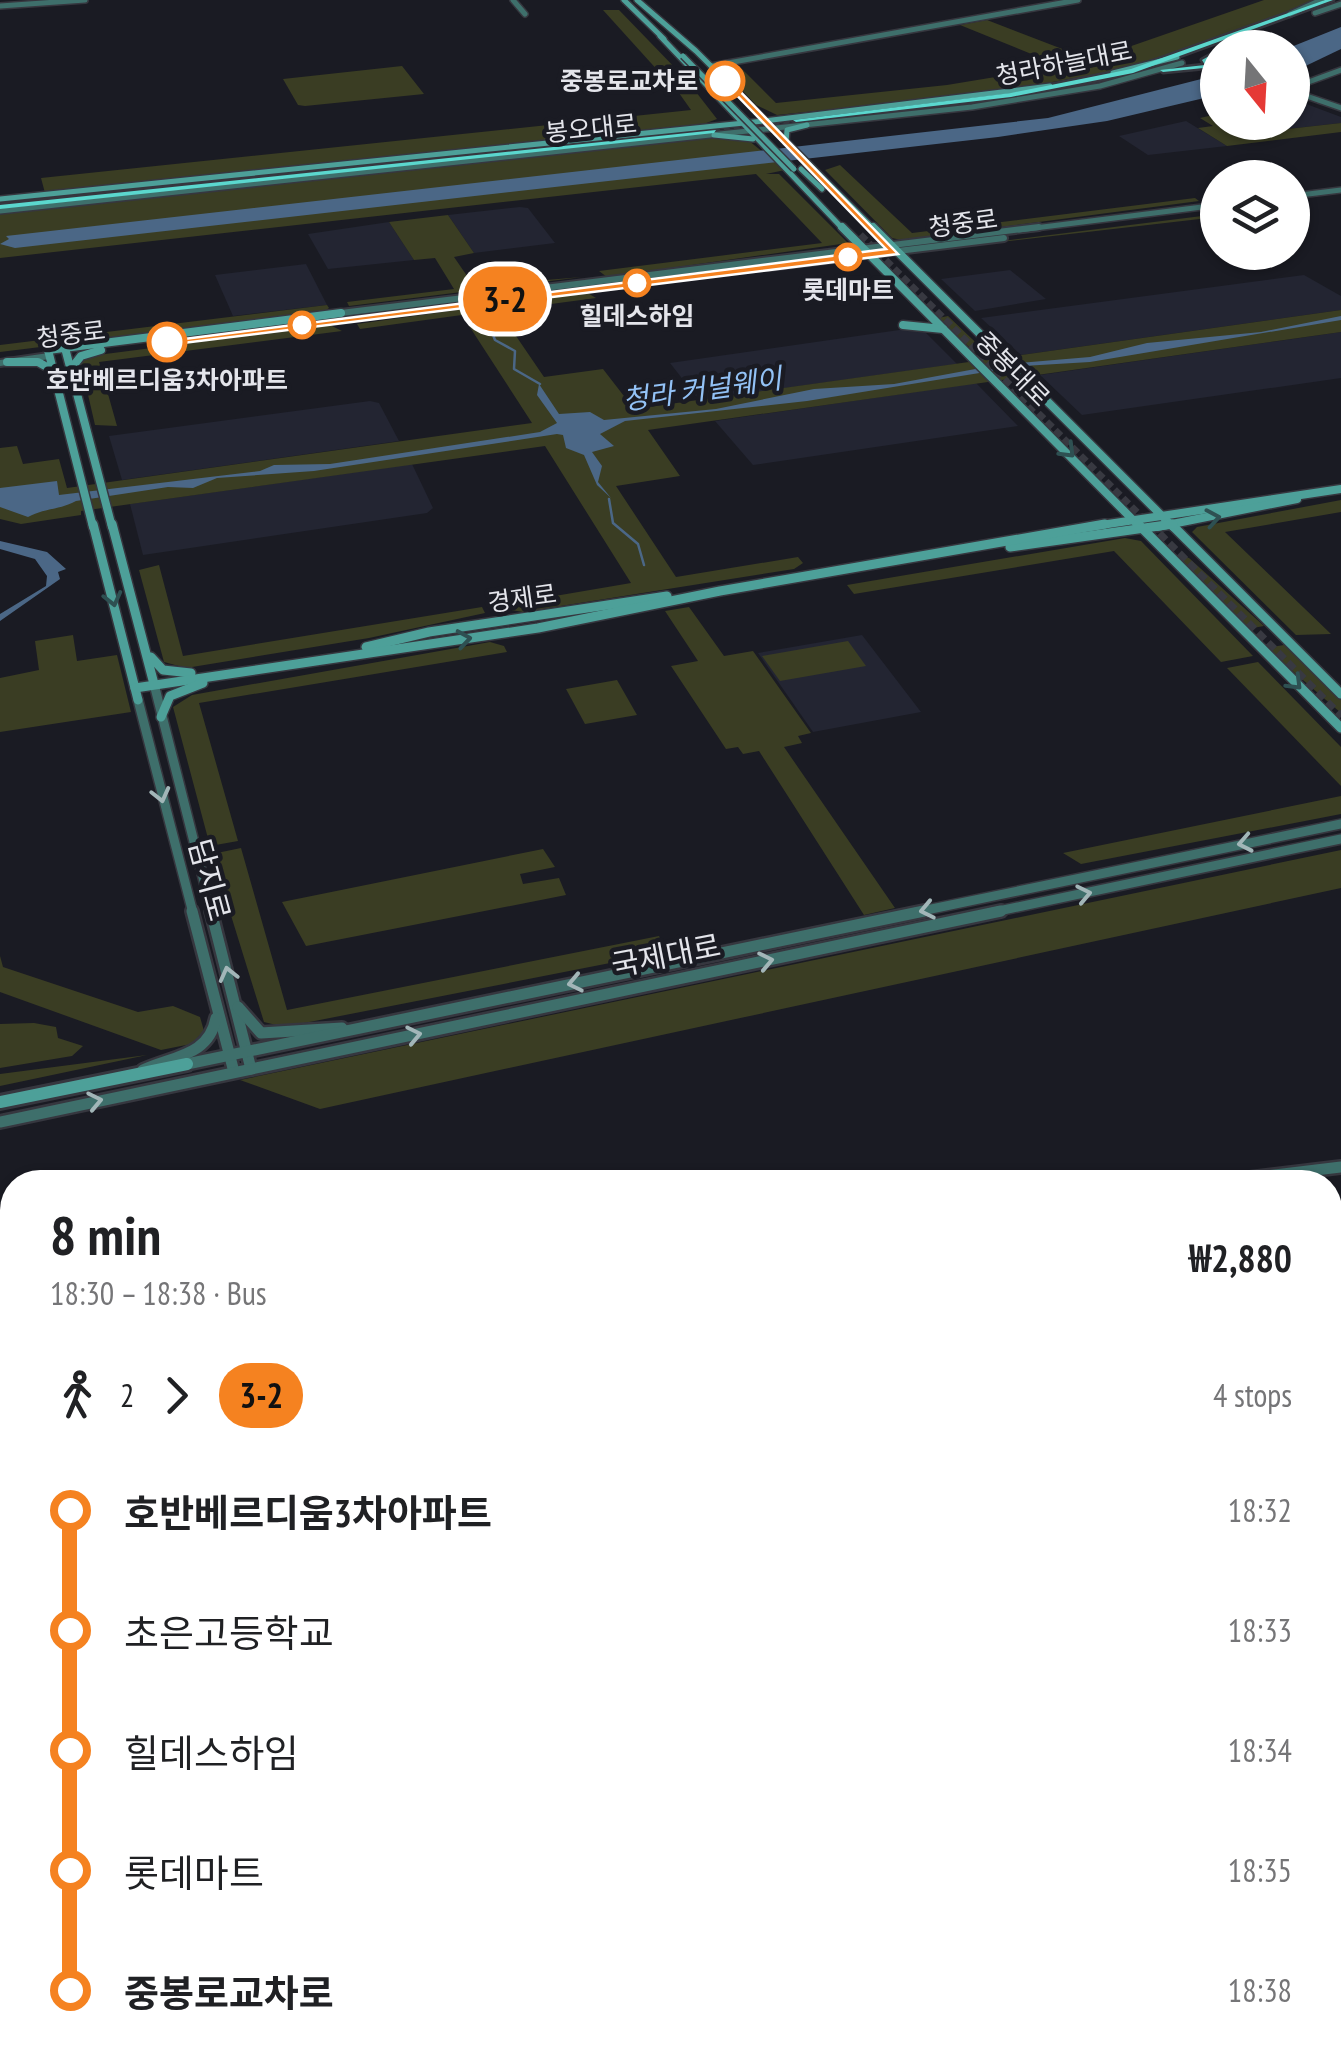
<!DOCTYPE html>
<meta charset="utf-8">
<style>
body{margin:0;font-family:"PT Sans Narrow","Noto Sans KR",sans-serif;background:#f6f6f6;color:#202124;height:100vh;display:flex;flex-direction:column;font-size:38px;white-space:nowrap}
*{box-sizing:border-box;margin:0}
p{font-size:32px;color:#757577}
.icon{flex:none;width:55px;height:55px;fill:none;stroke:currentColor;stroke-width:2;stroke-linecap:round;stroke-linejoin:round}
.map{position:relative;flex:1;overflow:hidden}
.side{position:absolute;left:0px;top:1170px;width:1342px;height:900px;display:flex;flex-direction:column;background:#fff;border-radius:40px 40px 0 0;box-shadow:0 2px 8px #0004}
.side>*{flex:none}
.badge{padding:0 20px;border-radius:32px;font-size:35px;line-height:65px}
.needle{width:65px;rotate:162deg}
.tools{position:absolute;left:1200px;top:30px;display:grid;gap:20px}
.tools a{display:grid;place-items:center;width:110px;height:110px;border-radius:50%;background:#fff;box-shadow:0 2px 8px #0004;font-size:50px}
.map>.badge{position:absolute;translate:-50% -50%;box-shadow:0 0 0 5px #fff}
.legs{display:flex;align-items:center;gap:15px;height:110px;padding:0 50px;font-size:32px}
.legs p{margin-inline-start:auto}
.overview{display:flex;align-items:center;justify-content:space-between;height:170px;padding:0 50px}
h1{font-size:55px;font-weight:600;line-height:75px}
ul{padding:0 50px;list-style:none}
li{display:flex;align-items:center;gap:35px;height:120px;font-size:38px}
li i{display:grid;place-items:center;width:15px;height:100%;margin:0 12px;background:currentColor}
li i::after{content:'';width:25px;height:25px;margin:-12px;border:8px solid;border-radius:50%;background:#fff}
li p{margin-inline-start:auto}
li:first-child i{background:linear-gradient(#0000 50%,currentColor 0)}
li:last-child i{background:linear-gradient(currentColor 50%,#0000 0)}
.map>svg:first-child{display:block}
</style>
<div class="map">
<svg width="1341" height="2070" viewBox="0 0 1341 2070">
<rect width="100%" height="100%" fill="#1a1b23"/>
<g fill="#232532">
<polygon points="1293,99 1341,117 1341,123 1269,131 1254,123 1292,122"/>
<polygon points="1186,121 1227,146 1148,155 1119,136"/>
<polygon points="520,207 528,208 555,243 474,253 448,215"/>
<polygon points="389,222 414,260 328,269 308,234"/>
<polygon points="306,264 327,305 233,316 215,275"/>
<polygon points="1010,270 1046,299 975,311 941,279"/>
<polygon points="1304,275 1341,296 1341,310 1021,355 981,318"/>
<polygon points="920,327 957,364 699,400 670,363"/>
<polygon points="1341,332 1341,378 1082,415 1040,375"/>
<polygon points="976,383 1018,426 753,465 715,421"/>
<polygon points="370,401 379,403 399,441 122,480 109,436"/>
<polygon points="412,464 433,508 427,513 143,555 130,504"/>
<polygon points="862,635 921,712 813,732 758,653"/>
</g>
<g fill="#3a3d23">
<polygon points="1264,0 1317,0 1215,41 1114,71 990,93 777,115 756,105 722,69 739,66 776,103 947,85 1061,66 960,25 987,20 1091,60"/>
<polygon points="603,10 619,10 679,72 660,73"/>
<polygon points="402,66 424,94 305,106 298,105 283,79"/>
<polygon points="682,74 717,119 701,125 45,193 41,178 691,110 667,76"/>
<polygon points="1217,114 1218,122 1254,123 1269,131 1341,123 1341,132 1227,146 1198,128 1213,126 1200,118"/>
<polygon points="716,137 748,140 785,170 766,174 779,174 848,243 607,277 599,271 822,243 756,174 0,258 0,214"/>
<polygon points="840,165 912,233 1195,198 1199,201 901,240 892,238 825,170"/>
<polygon points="448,215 474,253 454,257 474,286 582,277 349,306 347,302 454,289 435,258 414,260 389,222"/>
<polygon points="1210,215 1217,217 915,252"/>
<polygon points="586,292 596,298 499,311 544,377 603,369 634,409 983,360 938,318 948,316 993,359 1341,310 1341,332 648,430 680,476 616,486 676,577 798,557 803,563 794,569 523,612 511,610 508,604 631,583 545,446 81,511 81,515 21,524 0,519 0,448 17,446 23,464 59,459 67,488 532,423 462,315 360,329 357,324"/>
<polygon points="327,305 329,308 324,312 0,352 0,345"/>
<polygon points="330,325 342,331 99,362 117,426 95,425 80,360 90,356"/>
<polygon points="1341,500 1341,512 1225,532 1331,634 1296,635 1192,532 1197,527"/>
<polygon points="1125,538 1141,541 1253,656 1221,662 1114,551 854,594 847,585"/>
<polygon points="1182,556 1189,558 1264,626 1247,629 1178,558"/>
<polygon points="159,565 183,656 482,607 485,613 369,638 186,668 164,662 139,570"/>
<polygon points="689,607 724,656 753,651 811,733 798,736 802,743 784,747 895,908 864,915 759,751 743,754 738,747 726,749 671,666 698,661 665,611"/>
<polygon points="73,635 77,661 117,655 131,712 0,732 0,678 39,670 35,641"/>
<polygon points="848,641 866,666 780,681 762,656"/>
<polygon points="490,642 504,646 507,652 199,703 238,841 210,846 173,707 192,695"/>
<polygon points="1284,645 1341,700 1341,713 1266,648"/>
<polygon points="1258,662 1341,747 1341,786 1227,668"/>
<polygon points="617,680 637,715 585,724 566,689"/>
<polygon points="1341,796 1341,814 1081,864 1063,853"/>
<polygon points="241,848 287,1010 659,936 664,946 656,954 284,1027 264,1022 212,854"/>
<polygon points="543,849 555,867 520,874 523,884 559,878 566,895 306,946 282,902"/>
<polygon points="1341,850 1341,888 320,1109 240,1080"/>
<polygon points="0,956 3,967 138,1012 173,1006 200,1017 204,1031 191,1044 161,1050 0,992"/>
<polygon points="34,1023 56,1027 58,1038 83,1046 72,1056 0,1068 0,1024"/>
<polygon points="147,1055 0,1086 0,1074"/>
</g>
<g fill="#4b6786">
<polygon points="1341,27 1341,49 1293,72 1291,47"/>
<polygon points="1217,75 1217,95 1107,121 998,137 15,248 0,244 9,239 6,236 1048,118"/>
<path d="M1341,316V320L1090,362L1023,366L807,401L625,421L600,434L614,446L592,452L602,466L598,482L611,498L597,485L584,455L566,448L563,435L557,434L314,471L217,478L193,488L168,487L76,501C60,510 44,508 28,517L0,507V488L57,481L59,495L260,471L274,465L330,464L540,432L557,423L537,395L539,384L559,414L590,412L604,420L716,409L814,389L894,384L997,365L1090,357L1147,343L1261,332Z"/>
<polygon points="0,541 47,552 66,569 58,572 60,579 0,621 0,614 46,586 47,576 35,559 0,549"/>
</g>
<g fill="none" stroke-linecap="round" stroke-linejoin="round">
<g stroke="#4b6786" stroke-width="2.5">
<polyline points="488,322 495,340 515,351 514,369 540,384"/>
<polyline points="609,499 613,523 638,544 644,565"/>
</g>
<polyline stroke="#383941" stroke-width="8" stroke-dasharray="8 4" stroke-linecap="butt" points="860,235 1151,527"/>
<polyline stroke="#383941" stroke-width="9" stroke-dasharray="9 5" stroke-linecap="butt" points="1149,524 1341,717"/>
<polyline stroke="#383941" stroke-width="6" stroke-dasharray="6 4" stroke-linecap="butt" points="714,131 799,122"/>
<defs>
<g id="tertiary-far3">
<polyline points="513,0 525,14"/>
<polyline points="0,6 85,0"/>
<polyline points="1315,13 1341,4"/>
<polyline points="1290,14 1321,0"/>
<polyline points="711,66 1078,0"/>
<polyline points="1292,88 1341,70"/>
<polyline points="1292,91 1341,108"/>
<polyline points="1292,196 1341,190"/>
<polyline points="0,211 972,107 1100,86 1182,63"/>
<polyline points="1019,230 1218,205"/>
</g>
<g id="tertiary-far2">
<polyline points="768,267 1004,238"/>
<polyline points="341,313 1039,227"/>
<polyline points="0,363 49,356"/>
</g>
<g id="tertiary-far1">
<polyline points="154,684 212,913"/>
<polyline points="138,700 193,913"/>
<polyline points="912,913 1341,824"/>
<polyline points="989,913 1341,839"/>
</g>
<g id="tertiary">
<polyline points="192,911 234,1072"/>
<polyline points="211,911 251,1069"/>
<polyline points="238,1007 261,1033 342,1028"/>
<polyline points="187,1064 924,911"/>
<path d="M143,1070C173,1056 209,1056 216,1018"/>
<polyline points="0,1122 1001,911"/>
<polyline points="1216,1182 1341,1167"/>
<polyline points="0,1365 12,1362"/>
</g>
<g id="secondary-far3">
<polyline points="624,0 664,39"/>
<polyline points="637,0 696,51 875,230"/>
<polyline points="660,36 844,230"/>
<polyline points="1113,73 1177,57"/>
<polyline points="714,135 753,139"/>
<polyline points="786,142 787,130 807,125"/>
<polyline points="801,169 822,189"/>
<polyline points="0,199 764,121 1050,86"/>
</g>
<g id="secondary-far2">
<polyline points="842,227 1140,527"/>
<polyline points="873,227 1173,527"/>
<polyline points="903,325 943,329"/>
<polyline points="65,348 112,527"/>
<polyline points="7,362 38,362 54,371"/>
<polyline points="70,370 81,356 101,350"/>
<polyline points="93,527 48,350 341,313"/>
<polyline points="1088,527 1341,489"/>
<polyline points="1157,527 1297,499"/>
</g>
<g id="secondary-far1">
<polyline points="93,524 138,700"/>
<polyline points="112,524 154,684"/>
<polyline points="1138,524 1341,728"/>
<polyline points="1171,524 1341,694"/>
<polyline points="1010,547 1173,524"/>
<polyline points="366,647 429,632 667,596"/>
<polyline points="151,657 163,670 191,673"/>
<polyline points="135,688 538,628 720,591 1105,524"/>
<polyline points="161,717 170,696 203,683"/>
</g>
<polyline id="secondary" points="0,1102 187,1064"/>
<g id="trunk">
<polygon points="1325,0 1333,0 1133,73 1011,97 796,122 793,120 1011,93 1131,69"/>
<polygon points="1218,51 1218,56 1208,61 1214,65 1214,67 1163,72 1160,70 1205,65 1202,60"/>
<polygon points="716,130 714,133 0,209 0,205"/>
</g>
</defs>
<use href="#tertiary-far3" stroke="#36373f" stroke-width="8"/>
<use href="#tertiary-far2" stroke="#36373f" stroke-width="10"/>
<use href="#tertiary-far1" stroke="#36373f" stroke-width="12"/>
<use href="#tertiary" stroke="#36373f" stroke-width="16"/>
<use href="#secondary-far3" stroke="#36373f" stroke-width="8"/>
<use href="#secondary-far2" stroke="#36373f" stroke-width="11"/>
<use href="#secondary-far1" stroke="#36373f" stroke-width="12"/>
<use href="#secondary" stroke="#36373f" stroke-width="18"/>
<use href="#trunk" stroke="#36373f" stroke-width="5"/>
<use href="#tertiary-far3" stroke="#3e6f6b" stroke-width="5"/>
<use href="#tertiary-far2" stroke="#3e6f6b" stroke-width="6"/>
<use href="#tertiary-far1" stroke="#3e6f6b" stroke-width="9"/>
<use href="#tertiary" stroke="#3e6f6b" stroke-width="11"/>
<use href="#secondary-far3" stroke="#4da099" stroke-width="5"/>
<use href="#secondary-far2" stroke="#4da099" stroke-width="8"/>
<use href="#secondary-far1" stroke="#4da099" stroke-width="9"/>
<use href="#secondary" stroke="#4da099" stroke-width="12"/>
<use href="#trunk" fill="#5bd7ce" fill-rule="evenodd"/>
<defs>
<polyline id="secondary-bridge" points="683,56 794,169"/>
</defs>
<use href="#secondary-bridge" stroke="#36373f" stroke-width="8" stroke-linecap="butt"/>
<use href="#secondary-bridge" stroke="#4da099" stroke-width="5"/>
</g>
<defs><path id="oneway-chevron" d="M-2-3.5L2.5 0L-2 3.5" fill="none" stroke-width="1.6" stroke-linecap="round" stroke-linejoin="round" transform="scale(2.5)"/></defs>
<g stroke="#2e5052">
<use href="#oneway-chevron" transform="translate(1068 451) rotate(45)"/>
<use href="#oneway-chevron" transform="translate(1213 518) rotate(-10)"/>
<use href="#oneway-chevron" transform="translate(113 599) rotate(76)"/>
<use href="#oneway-chevron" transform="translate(464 639) rotate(-9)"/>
<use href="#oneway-chevron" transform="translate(1295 683) rotate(45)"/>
</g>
<g stroke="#a2b6b8">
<use href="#oneway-chevron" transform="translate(161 795) rotate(76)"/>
<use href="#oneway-chevron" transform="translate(1245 843) rotate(169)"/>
<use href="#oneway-chevron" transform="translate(1084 894) rotate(-12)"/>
<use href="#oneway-chevron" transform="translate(927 910) rotate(168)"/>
<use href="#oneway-chevron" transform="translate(766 961) rotate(-12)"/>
<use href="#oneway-chevron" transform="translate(228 974) rotate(-104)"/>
<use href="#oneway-chevron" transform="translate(575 983) rotate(168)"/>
<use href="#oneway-chevron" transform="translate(414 1035) rotate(-12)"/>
<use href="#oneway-chevron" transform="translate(95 1101) rotate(-12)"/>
</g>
<polygon fill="#f58220" stroke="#fff" stroke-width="2.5" points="721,79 728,79 898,254 167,345 161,342 886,249"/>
<g fill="#fff" stroke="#f58220" stroke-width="5">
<circle cx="725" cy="81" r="18"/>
<circle cx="848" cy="257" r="12"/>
<circle cx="637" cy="283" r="12"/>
<circle cx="302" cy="325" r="12"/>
<circle cx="167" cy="342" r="18"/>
</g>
<g text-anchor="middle" stroke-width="9" stroke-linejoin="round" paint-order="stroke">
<g font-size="25" fill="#e4e5eb" stroke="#1a1b23">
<text transform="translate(1064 63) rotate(-11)" y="9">청라하늘대로</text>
<text transform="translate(591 128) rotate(-6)" y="9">봉오대로</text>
<text transform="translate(963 223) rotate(-8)" y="9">청중로</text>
<text transform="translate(71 334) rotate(-7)" y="9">청중로</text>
<text transform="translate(1013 369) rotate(45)" y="9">중봉대로</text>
<text transform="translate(522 598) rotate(-8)" y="9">경제로</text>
</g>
<g font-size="25" font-weight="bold" fill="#e4e5eb" stroke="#1a1b23">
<text x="698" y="90" text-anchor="end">중봉로교차로</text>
<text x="848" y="299">롯데마트</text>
<text x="637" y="325">힐데스하임</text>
<text x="167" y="389">호반베르디움3차아파트</text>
</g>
<g font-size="28" font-style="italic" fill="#93c2f6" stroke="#1a1b23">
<text transform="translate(702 389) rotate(-8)" y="10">청라 커널웨이</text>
</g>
<g font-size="30" fill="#e4e5eb" stroke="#1a1b23">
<text transform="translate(209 880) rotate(75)" y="10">담지로</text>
<text transform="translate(666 956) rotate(-11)" y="10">국제대로</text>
</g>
</g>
</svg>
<div class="tools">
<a><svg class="needle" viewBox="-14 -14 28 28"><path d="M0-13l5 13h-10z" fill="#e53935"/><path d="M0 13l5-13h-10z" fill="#757577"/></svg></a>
<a><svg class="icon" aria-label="layers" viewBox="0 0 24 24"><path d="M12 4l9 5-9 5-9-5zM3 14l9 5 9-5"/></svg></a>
</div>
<b class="badge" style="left:505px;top:299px;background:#f58220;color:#111">3-2</b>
<section class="side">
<div class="overview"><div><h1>8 min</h1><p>18:30 – 18:38 · Bus</p></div><b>₩2,880</b></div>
<div class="legs"><svg class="icon" aria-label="walk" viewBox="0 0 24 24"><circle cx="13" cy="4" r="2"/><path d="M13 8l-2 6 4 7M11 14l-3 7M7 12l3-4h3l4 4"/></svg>2<svg class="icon" aria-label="forward" viewBox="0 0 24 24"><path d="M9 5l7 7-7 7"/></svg><b class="badge" style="background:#f58220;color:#111">3-2</b><p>4 stops</p></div>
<ul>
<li><i style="color:#f58220"></i><b>호반베르디움3차아파트</b><p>18:32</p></li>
<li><i style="color:#f58220"></i><span>초은고등학교</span><p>18:33</p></li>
<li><i style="color:#f58220"></i><span>힐데스하임</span><p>18:34</p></li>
<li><i style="color:#f58220"></i><span>롯데마트</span><p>18:35</p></li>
<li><i style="color:#f58220"></i><b>중봉로교차로</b><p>18:38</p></li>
</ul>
</section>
</div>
